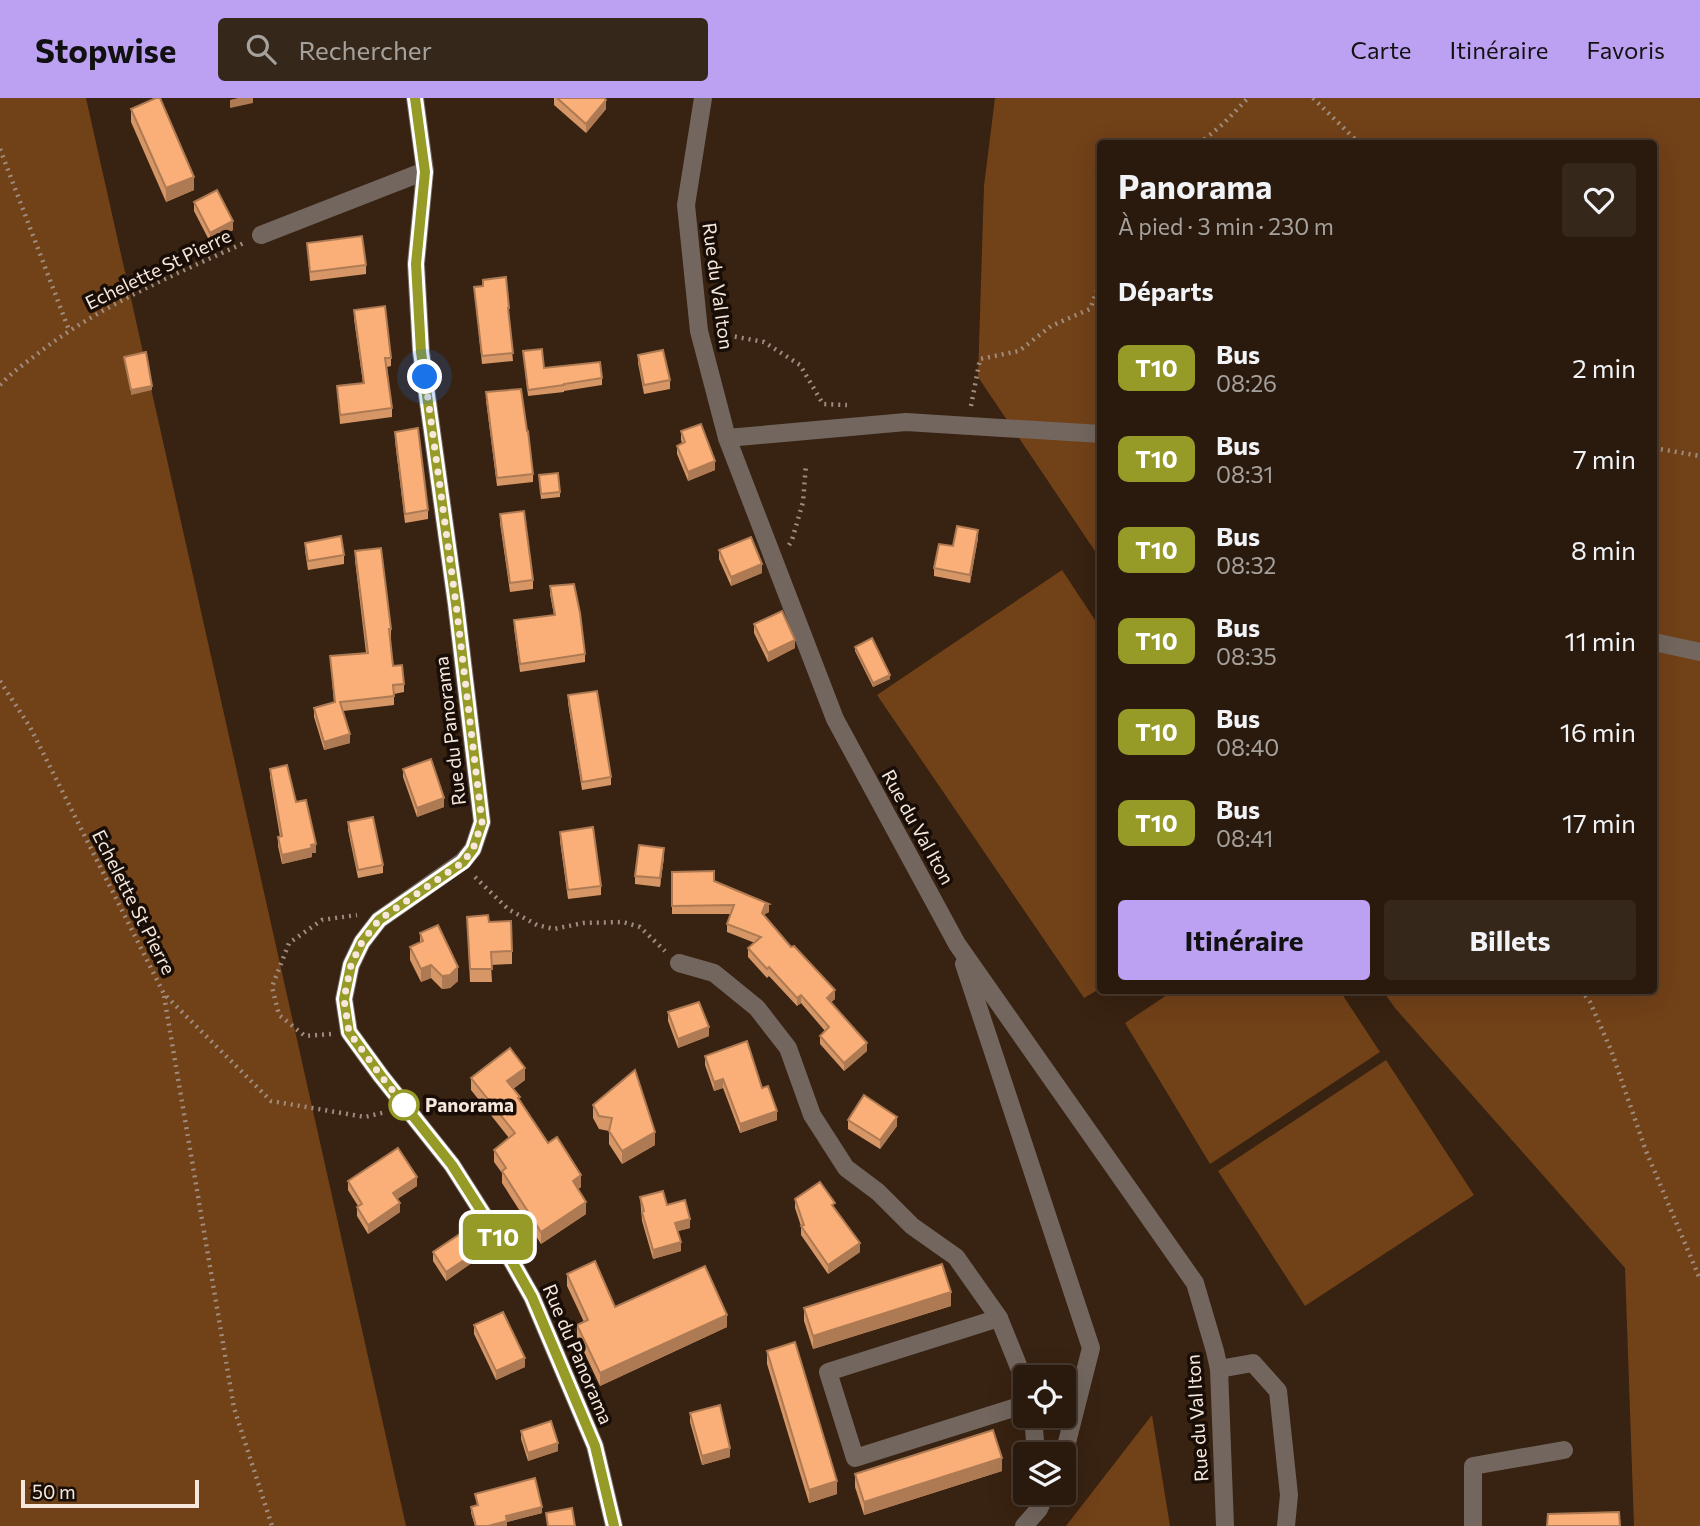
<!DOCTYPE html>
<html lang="fr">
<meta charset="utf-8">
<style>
body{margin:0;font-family:Commissioner,sans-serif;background:#36271b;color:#f1f3f6;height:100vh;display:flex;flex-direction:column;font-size:26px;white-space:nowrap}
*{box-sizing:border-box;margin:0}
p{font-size:23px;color:#a5a19d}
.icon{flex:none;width:38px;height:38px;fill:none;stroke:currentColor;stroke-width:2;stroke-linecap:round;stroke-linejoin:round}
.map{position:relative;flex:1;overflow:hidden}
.sheet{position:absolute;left:1097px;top:42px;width:560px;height:854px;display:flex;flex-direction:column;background:#2a1a0d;border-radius:7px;box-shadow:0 7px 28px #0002,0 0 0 2px #46382e}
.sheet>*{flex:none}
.badge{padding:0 14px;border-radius:10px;font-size:24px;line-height:46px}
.controls{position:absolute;left:1013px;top:1267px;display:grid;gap:14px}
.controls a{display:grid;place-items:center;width:63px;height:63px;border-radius:7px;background:#2a1a0d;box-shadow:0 7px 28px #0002,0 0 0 2px #46382e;font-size:35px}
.scale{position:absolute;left:21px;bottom:18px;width:178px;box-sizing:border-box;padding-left:7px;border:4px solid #f7e8dd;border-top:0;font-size:19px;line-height:24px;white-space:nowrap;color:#f7e8dd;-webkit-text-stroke:5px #180e07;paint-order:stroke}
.you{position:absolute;width:35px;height:35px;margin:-18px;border:5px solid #fff;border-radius:50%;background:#1a73e8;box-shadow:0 0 0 10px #1a73e833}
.map>.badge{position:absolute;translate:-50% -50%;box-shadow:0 0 0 4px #fff}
h2{padding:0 21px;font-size:26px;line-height:63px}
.round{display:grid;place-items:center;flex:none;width:74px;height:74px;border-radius:7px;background:#36271b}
.headline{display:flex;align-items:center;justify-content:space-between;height:119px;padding:0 21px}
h1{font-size:33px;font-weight:700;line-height:52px}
.cta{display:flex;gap:14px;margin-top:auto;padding:14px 21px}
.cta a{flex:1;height:80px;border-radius:7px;background:#bca0f2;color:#111;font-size:28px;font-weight:700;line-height:80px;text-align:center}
.cta a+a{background:#36271b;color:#f1f3f6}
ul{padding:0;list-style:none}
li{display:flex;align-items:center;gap:21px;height:91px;padding:0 21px}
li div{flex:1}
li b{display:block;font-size:26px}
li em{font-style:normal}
li .badge{min-width:77px;font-weight:700;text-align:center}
header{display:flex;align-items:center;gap:42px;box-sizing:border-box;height:98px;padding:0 35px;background:#bca0f2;color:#111}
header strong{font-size:33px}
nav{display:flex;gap:38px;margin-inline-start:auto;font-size:24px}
.search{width:490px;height:63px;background:#36271b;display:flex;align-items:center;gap:18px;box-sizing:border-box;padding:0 24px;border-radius:7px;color:#a5a19d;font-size:26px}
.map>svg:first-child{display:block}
</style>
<header>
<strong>Stopwise</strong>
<div class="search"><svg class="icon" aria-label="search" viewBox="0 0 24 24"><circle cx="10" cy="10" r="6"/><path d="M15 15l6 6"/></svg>Rechercher</div>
<nav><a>Carte</a><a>Itinéraire</a><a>Favoris</a></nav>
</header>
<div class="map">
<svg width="1700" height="1428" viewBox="0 0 1700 1428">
<rect width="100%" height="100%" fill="#382211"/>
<g fill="#714118">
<polygon points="0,0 86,0 406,1428 0,1428"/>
<polygon points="995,0 1700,0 1700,1428 1634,1428 1625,1170 1395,910 1383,893 1654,892 1654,46 1101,46 1101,462 978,279 984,88"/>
<polygon points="1062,472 1101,531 1101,890 1084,900 877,597"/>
<polygon points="1173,893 1340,893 1380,954 1210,1066 1125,925"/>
<polygon points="1386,962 1474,1097 1305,1208 1218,1073"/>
<polygon points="1152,1317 1170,1428 1066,1428"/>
</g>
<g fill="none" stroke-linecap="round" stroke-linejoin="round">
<g stroke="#9f8c7e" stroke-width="4.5" stroke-dasharray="2 5" stroke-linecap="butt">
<polyline points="1313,0 1360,46"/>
<polyline points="1199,46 1223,26 1248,0"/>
<polyline points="0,51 69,232"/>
<polyline points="721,236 764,244 800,267 823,306 847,307"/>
<path d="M0,287C12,274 27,264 41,253C103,206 174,177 244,145"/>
<polyline points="971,308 980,261 1019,253 1051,228 1090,211 1101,182"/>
<polyline points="1654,350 1700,358"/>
<polyline points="789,447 792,442 803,404 806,366"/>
<polyline points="0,583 30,629 164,896 271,1003 365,1019 386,1014"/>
<polyline points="475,779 508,811 537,827 554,831 583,825 623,824 640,829 665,853"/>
<polyline points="1581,892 1590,904 1611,952 1646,1053 1700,1181"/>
<polyline points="164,898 234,1310 272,1428"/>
<polyline points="331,936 305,938 279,917 272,889 289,845 322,822 357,817"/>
</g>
<g stroke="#72665e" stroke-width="18">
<polyline points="415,0 425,73 416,166 421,254 456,506 482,724 473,751 463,763 379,822 362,844 351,867 344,901 349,934 381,978 452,1067 501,1144 532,1199 595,1348 614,1428"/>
<polyline points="703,0 686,107 699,233 727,340 835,621 957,846 1195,1185 1215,1253 1219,1271 1225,1428"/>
<polyline points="261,137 425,73"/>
<polyline points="727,340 906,324 1101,336"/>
<polyline points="1654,544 1700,554"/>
<polyline points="679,865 714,875 757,910 788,950 812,1017 846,1070 878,1094 912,1128 956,1159 999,1220 1026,1287"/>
<polyline points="964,866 1091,1250 1064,1356"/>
<polyline points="999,1220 828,1274 855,1360 1026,1306"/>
<polyline points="1219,1271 1253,1265 1278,1293 1289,1397 1286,1428"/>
<polyline points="1033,1318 1036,1356"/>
<polyline points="1024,1428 1039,1411 1046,1395"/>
<polyline points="1473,1428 1473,1368 1564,1352"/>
</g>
</g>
<g fill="#d69666">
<polygon points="554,0 604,0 606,11 586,35 554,7"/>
<polygon points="131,11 194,92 166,104 131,24"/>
<polygon points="194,104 233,132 210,144 194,113"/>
<polygon points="307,145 366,167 366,176 310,183"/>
<polygon points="474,189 509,210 509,218 513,263 482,266"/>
<polygon points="354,212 391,260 391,268 387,269 392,310 392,319 340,326 337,288 363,285 354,221"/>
<polygon points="523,253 544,270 602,280 602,287 564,293 564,294 528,298"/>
<polygon points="638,257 670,282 670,291 644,296 638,265"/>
<polygon points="486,294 527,333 533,376 533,384 497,388 486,302"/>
<polygon points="681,333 715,372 688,383 677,356 677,348 682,345 681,342"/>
<polygon points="395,334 428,412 428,421 405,425 395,343"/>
<polygon points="539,381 560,394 560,399 541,401"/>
<polygon points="500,416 533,482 533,491 510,494 500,425"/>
<polygon points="978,440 970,485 934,478 934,470 953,448"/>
<polygon points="305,445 344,457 344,466 308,472 305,453"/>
<polygon points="719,452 762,475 731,488 719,461"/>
<polygon points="355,453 391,531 391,540 390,540 393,568 404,586 404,594 394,596 394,607 343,613 350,645 324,652 314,619 314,610 334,604 330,558 366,555 355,462"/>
<polygon points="550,488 585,556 585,564 520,574 514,530 514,522 554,517 550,496"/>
<polygon points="754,526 795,550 768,564 754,535"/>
<polygon points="855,549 890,581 873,589 855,553"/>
<polygon points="568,597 611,679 611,687 582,692 568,605"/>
<polygon points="270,671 296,704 316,755 312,755 312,759 282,766 278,748 278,739 280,739 270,679"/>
<polygon points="403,671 444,709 417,719 403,679"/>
<polygon points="348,724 383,767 383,775 358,780 348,732"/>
<polygon points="560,734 601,788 601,797 568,801 560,743"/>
<polygon points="664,759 660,789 635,786 635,778"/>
<polygon points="672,774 714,783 769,814 765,816 764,818 835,901 831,904 867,953 844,973 820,946 820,938 825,933 801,905 797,908 769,878 767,880 748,859 748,850 755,845 727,834 727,826 731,816 672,816"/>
<polygon points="467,819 489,824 512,853 512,866 491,867 492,884 470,884"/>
<polygon points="420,835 458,883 450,890 442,891 431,880 421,884 410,862 410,849 420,845"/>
<polygon points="668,914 709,938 678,950 668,923"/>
<polygon points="705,958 777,1022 740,1035 723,990 714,993 705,967"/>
<polygon points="471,980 525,982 513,991 548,1045 581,1089 578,1091 586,1116 541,1146 502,1085 502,1075 494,1064 494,1052 509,1040 471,992"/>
<polygon points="593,1007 655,1047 622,1066 609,1046 609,1033 599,1031 593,1020"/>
<polygon points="848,1022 897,1028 880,1051 848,1031"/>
<polygon points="348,1083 417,1088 397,1101 400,1114 368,1136 357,1118 357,1109 358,1108 348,1092"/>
<polygon points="640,1099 667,1107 690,1130 677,1133 681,1153 653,1161 642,1123"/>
<polygon points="795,1101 835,1110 860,1154 828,1176 801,1137 801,1128 795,1110"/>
<polygon points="433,1154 473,1164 446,1183 433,1163"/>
<polygon points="567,1176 615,1209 727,1229 600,1288 577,1239 577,1227 584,1224 567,1188"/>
<polygon points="951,1208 813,1251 804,1223 804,1210"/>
<polygon points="474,1227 525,1269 496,1282 474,1236"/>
<polygon points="767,1253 837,1396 809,1405 767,1266"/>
<polygon points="690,1315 730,1359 702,1367 690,1324"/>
<polygon points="521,1333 558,1353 528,1363 521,1341"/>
<polygon points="1002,1373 864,1417 855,1389 855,1376"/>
<polygon points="475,1396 542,1415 507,1424 507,1428 475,1428 471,1415 471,1409 477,1407"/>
</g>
<g fill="#ae7a53">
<polygon points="238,0 253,0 253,5 230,10 230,2"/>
<polygon points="606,2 606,11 586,35 586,26"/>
<polygon points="194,79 194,92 166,104 166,90"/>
<polygon points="233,123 233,132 210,144 210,135"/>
<polygon points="152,288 152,292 131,297 131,292"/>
<polygon points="715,363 715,372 688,383 688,374"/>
<polygon points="978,432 978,440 970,485 970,477"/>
<polygon points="762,466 762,475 731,488 731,479"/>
<polygon points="795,542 795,550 768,564 768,555"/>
<polygon points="890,577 890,581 873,589 873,585"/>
<polygon points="350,636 350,645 324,652 324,644"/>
<polygon points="444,700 444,709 417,719 417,710"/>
<polygon points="316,746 316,755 312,755 312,759 282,766 282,757"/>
<polygon points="664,750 664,759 660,789 660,780"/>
<polygon points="769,806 769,814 765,816 762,823 762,815 765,807"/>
<polygon points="431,867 431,880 421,884 421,871"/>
<polygon points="458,869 458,883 450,890 442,891 442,878"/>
<polygon points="835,892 835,901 827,908 827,900"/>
<polygon points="801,897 801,905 797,908 797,900"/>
<polygon points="709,929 709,938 678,950 678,941"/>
<polygon points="867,945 867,953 844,973 844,965"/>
<polygon points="525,970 525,982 507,995 507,983"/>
<polygon points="723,981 723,990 714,993 714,984"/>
<polygon points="777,1013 777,1022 740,1035 740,1026"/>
<polygon points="897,1019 897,1028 880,1051 880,1042"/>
<polygon points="655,1034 655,1047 622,1066 622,1053"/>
<polygon points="581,1077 581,1089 573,1095 573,1083"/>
<polygon points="417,1079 417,1088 393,1104 393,1095"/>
<polygon points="586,1104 586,1116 541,1146 541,1134"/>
<polygon points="400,1105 400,1114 368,1136 368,1127"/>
<polygon points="690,1121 690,1130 675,1134 675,1125"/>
<polygon points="681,1144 681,1153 653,1161 653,1152"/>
<polygon points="860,1145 860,1154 828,1176 828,1167"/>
<polygon points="473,1156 473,1164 446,1183 446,1174"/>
<polygon points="951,1194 951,1208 813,1251 813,1238"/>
<polygon points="727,1217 727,1229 600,1288 600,1275"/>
<polygon points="525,1260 525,1269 496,1282 496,1273"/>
<polygon points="558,1345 558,1353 528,1363 528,1355"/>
<polygon points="730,1350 730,1359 702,1367 702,1358"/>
<polygon points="1002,1360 1002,1373 864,1417 864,1404"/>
<polygon points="837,1383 837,1396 809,1405 809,1392"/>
<polygon points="542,1409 542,1415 507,1424 507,1428 488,1428 506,1418"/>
</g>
<g fill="#f9af77" stroke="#ae7a53" stroke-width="2">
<polygon points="156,0 160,0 194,79 166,90 131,11"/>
<polygon points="557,0 604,0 606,2 586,26"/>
<polygon points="217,92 233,123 210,135 194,104"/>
<polygon points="362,138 366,167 310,174 307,145"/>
<polygon points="506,179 509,210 508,210 513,255 482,258 474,189 483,188 483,182"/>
<polygon points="385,208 391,260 385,260 392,310 340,317 337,288 364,285 354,212"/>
<polygon points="542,251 544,270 600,264 602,280 564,286 564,287 528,292 523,253"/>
<polygon points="663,252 670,282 644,287 638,257"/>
<polygon points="146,254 152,288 131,292 124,259"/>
<polygon points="521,291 527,333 528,333 533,376 497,380 486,294"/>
<polygon points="701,326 715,363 688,374 677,348 685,344 681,333"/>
<polygon points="418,330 428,412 405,416 395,334"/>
<polygon points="558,375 560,394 541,396 539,377"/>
<polygon points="524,413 533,482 510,485 500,416"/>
<polygon points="957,428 978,432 970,477 934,470 939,446 953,448"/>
<polygon points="341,438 344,457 308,463 305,445"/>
<polygon points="751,439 762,466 731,479 719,452"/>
<polygon points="381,450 391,531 389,531 393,568 402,567 404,586 393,587 394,598 340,604 350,636 324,644 314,610 335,604 330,558 368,555 355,453"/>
<polygon points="574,486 580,515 585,556 520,566 514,522 555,517 550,488"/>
<polygon points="782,513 795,542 768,555 754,526"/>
<polygon points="872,540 890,577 873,585 855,549"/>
<polygon points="597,593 611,679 582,684 568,597"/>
<polygon points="431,661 444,700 417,710 403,671"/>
<polygon points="287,667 296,704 306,702 316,746 311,747 312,750 282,757 278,739 282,738 270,671"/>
<polygon points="373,719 383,767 358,772 348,724"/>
<polygon points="593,729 601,788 568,792 560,734"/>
<polygon points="639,747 664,750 660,780 635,778"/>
<polygon points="714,773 714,783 769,806 765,807 762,815 791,849 794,848 835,892 827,900 867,945 844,965 820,938 829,929 801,897 797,900 769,869 767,871 748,850 761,839 727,826 734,807 672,808 672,774"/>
<polygon points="488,817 489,824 511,823 512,853 491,854 492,871 470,871 467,819"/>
<polygon points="438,827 458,869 450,877 442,878 431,867 421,871 410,849 423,843 420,835"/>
<polygon points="699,904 709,929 678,941 668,914"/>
<polygon points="747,943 762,990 768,988 777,1013 740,1026 723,981 714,984 705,958"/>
<polygon points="510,950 525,970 507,983 520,999 518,1000 548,1045 557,1039 581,1077 573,1083 586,1104 541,1134 502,1073 506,1070 494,1052 515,1035 471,980"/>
<polygon points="635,972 655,1034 622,1053 609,1033 612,1020 599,1018 593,1007"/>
<polygon points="864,997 897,1019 880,1042 848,1022"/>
<polygon points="398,1050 417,1079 393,1095 400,1105 368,1127 357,1109 362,1106 348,1083"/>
<polygon points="820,1084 835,1105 832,1107 860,1145 828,1167 801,1128 804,1127 795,1101"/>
<polygon points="663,1093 667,1107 685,1102 690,1121 675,1125 681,1144 653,1152 642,1114 644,1113 640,1099"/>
<polygon points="460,1136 473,1156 446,1174 433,1154"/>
<polygon points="595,1163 615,1209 705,1168 727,1217 600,1275 577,1227 588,1222 567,1176"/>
<polygon points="942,1166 951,1194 813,1238 804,1210"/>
<polygon points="503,1214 525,1260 496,1273 474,1227"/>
<polygon points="795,1244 837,1383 809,1392 767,1253"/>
<polygon points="720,1307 730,1350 702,1358 690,1315"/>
<polygon points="551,1323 558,1345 528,1355 521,1333"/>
<polygon points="993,1332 1002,1360 864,1404 855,1376"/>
<polygon points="535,1380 542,1409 506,1418 507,1423 488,1428 476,1428 471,1409 478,1407 475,1396"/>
<polygon points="572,1410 575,1428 548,1428 546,1415"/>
<polygon points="1619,1414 1620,1428 1547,1428 1548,1416"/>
</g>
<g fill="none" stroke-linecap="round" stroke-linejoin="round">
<defs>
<polyline id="line" points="415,0 425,74 416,166 421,254 456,506 482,724 473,751 463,764 379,822 362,844 351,867 344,901 349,934 381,978 452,1067 501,1144 532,1199 595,1348 614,1428"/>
</defs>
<use href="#line" stroke="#fff" stroke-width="16"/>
<use href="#line" stroke="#969a27" stroke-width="10"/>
<polyline stroke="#f7e8dd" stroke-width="7" stroke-dasharray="0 12.6" points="404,1007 406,1009 381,978 349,934 344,901 351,867 362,844 379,822 463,764 473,751 482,724 456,506 425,279"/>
</g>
<circle fill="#fff" stroke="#969a27" stroke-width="3.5" cx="404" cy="1007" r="14"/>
<g text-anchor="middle" stroke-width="7" stroke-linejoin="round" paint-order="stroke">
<g font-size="19" fill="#f7e8dd" stroke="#180e07">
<text transform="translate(158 171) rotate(-26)" y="7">Echelette St Pierre</text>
<text transform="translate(718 188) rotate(82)" y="7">Rue du Val Iton</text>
<text transform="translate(450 633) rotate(-97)" y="7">Rue du Panorama</text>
<text transform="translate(918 729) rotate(61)" y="7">Rue du Val Iton</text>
<text transform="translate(134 804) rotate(63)" y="7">Echelette St Pierre</text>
<text transform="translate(578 1256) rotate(67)" y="7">Rue du Panorama</text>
<text transform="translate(1197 1320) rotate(-94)" y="7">Rue du Val Iton</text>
</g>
<g font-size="19" font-weight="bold" fill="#f7e8dd" stroke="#180e07" text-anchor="start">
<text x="425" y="1014">Panorama</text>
</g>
</g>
</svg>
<div class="controls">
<a><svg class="icon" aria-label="locate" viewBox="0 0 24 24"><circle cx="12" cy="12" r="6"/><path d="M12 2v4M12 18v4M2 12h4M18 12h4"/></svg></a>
<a><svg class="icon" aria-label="layers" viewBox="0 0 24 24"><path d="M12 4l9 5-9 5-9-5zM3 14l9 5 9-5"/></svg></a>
</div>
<div class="scale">50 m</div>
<div class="you" style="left:425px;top:279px"></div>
<b class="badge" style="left:498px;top:1139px;background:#969a27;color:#fff">T10</b>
<section class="sheet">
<div class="headline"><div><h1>Panorama</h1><p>À pied · 3 min · 230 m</p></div><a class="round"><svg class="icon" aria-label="heart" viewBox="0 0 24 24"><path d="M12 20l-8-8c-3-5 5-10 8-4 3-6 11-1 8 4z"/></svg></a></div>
<h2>Départs</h2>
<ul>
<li><span class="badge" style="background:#969a27;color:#fff">T10</span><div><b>Bus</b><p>08:26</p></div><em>2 min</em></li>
<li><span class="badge" style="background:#969a27;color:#fff">T10</span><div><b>Bus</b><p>08:31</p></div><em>7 min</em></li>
<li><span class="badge" style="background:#969a27;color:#fff">T10</span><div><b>Bus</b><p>08:32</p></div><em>8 min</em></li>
<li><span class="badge" style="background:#969a27;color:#fff">T10</span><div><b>Bus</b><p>08:35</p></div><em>11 min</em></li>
<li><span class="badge" style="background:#969a27;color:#fff">T10</span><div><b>Bus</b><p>08:40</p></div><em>16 min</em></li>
<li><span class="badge" style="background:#969a27;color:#fff">T10</span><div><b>Bus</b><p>08:41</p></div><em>17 min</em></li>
</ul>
<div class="cta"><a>Itinéraire</a><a>Billets</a></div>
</section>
</div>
